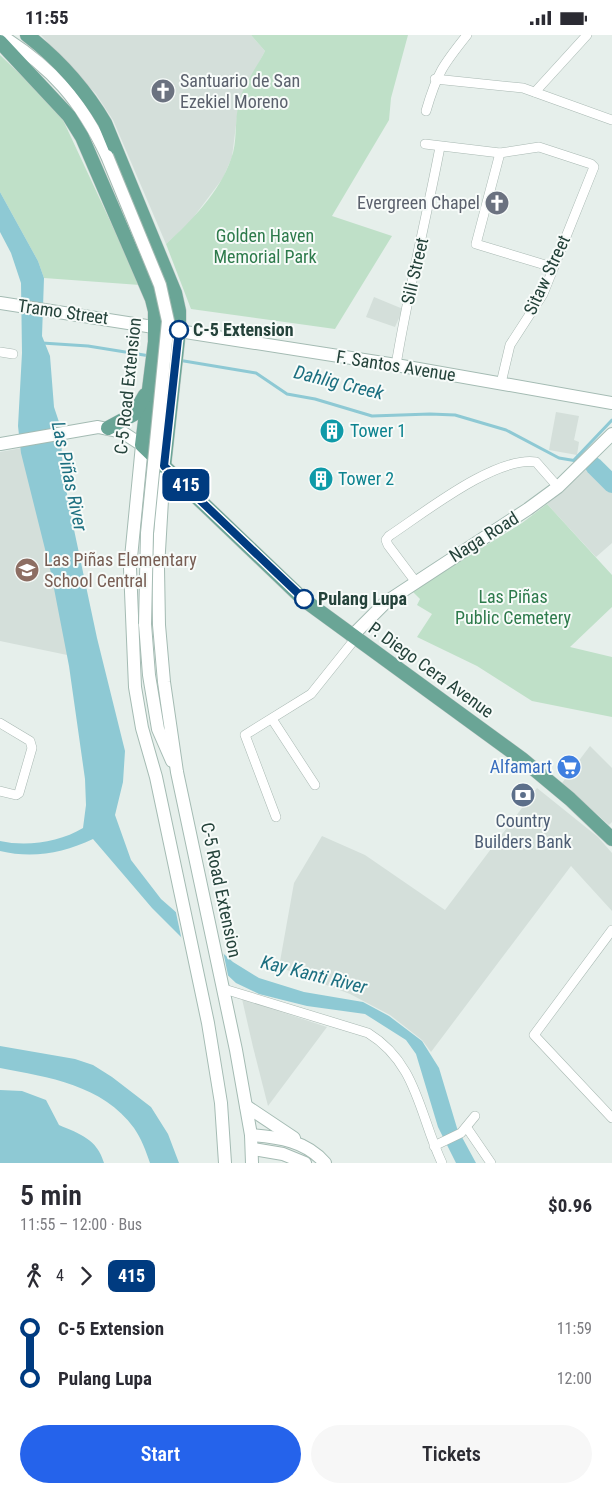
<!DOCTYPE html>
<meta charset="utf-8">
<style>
body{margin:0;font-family:"Roboto Condensed",sans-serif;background:#f7f7f7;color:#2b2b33;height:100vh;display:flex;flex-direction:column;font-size:19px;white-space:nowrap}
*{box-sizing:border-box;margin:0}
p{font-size:16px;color:#7c7c81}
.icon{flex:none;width:28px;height:28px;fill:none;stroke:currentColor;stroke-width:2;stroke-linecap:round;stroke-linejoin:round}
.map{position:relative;height:1128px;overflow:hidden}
.side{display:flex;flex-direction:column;background:#fff;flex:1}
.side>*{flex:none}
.badge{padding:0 10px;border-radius:8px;font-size:18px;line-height:32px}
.map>.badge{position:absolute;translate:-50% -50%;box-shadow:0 0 0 2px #fff}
.legs{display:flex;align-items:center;gap:8px;height:55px;padding:0 20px;font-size:16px}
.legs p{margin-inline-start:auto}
.summary{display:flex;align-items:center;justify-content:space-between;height:85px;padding:0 20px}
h1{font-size:28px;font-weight:600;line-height:38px}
.cta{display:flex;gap:10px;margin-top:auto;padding:10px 20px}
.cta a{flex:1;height:58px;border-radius:30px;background:#2563eb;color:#fff;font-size:20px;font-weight:600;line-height:58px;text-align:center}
.cta a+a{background:#f7f7f7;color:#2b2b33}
ul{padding:0 20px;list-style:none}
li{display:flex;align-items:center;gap:18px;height:50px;font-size:19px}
li i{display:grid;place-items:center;width:8px;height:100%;margin:0 6px;background:currentColor}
li i::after{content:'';width:12px;height:12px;margin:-6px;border:4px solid;border-radius:50%;background:#fff}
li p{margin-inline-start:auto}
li:first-child i{background:linear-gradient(#0000 50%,currentColor 0)}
li:last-child i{background:linear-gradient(currentColor 50%,#0000 0)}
.status{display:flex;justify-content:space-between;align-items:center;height:35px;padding:0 25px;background:#fff;direction:ltr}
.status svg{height:14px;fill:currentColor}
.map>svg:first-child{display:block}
</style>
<div class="status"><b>11:55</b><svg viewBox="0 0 49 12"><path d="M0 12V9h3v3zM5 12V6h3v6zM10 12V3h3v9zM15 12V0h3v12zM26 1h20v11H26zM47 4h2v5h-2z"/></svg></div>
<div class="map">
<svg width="612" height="1128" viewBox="0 0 612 1128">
<rect width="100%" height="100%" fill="#e6efeb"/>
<g fill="#d4dfda">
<polygon points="41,0 251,0 265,16 239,66 232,122 223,143 190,187 166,209 113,85 96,59"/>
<polygon points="374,262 403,274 395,292 366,282"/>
<polygon points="556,377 579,381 574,405 579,407 577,420 549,415"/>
<polygon points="22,413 72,621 0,606 0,417"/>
<polygon points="590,431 612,451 612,508 596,522 547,469"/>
<polygon points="590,711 612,733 612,787 609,790 562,748"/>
<polygon points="537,753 598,802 612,818 612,876 571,831 431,1017 422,1005 390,980 350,959 279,932 294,848 322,801 365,820 445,875"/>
<polygon points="242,964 327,992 268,1071 253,1012"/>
</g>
<g fill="#bfe0c8">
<path d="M251,0H408L391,63L389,85L332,181L392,201L335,294L191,274L166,209C192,185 219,158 231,124C238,107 234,86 239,67C243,50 257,32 265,16Z"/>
<polygon points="0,20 50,68 63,85 140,250 44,243 38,226 0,157"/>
<polygon points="547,469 612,540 612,572 570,612 612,622 612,682 532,666 477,631 417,602 432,579 417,570 420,564 412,556 522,488"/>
</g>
<g fill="#8ec9d4">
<path d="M0,157L38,226L44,243L42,301L50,321L54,372L60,390L63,435L69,471L97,603L125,716L123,747L115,780L131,825L161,864L233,927L259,943L304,957L363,967L389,981L422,1006L439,1033L457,1093L476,1128H456L438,1092L416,1019L406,1005L365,979L307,971L259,959L236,948L203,917L182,903L152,873L93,804C63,818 33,824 0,816V806C27,812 60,807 83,793L86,770L85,744L69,631L51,538L21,418L18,391L22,318L21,248L11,218L0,197Z"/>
<path d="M0,1011L75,1024L93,1030L112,1042L151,1072L168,1099L179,1128H150C146,1116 141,1103 134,1093C103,1050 48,1042 0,1033Z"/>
<path d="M0,1055L22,1056L46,1065L59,1090C80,1099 97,1104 104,1128H0Z"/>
</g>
<polygon fill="#e6efeb" points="175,873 223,916 229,945 201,919 182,906"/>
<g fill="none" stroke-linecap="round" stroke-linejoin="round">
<g stroke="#8ec9d4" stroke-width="3">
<polyline points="42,308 88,311 150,321"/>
<polyline points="178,325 256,338 287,359 315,364 372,381 430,379 455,380 506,395 559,423 577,426"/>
<polyline points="574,425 612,385"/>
</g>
<polyline stroke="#8ec9d4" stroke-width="18" points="594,431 612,449"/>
<defs>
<g id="street">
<polyline points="435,44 523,53 612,85"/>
<polyline points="535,57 587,0"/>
<path d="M426,76C437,38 443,30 467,0"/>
<polyline points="425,109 500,118 539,112 591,129 594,132 543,259 510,310 501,348"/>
<polyline points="500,118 476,209 552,232"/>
<polyline points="0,317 13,319"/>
<path d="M396,330C408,257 426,185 440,112"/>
<path d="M415,546L388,510L386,505L389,501C424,478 495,421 536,427L558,452"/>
<polyline points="272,684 315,750"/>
<polyline points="0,688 30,706 32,713 19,758 16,760 0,756"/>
<polyline points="276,782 245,700 311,659 355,604"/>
<polyline points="612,895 534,1000 612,1083"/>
<path d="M224,954L368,998C417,1028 419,1079 442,1128"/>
<polyline points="467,1093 491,1128"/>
<polyline points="434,1111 461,1098 475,1081"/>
</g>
<g id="secondary">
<path d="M0,0C52,32 81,66 107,121"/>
<polyline points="0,268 396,330 612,368"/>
<polyline points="0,409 98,392 122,397 142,410 130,533 135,652 142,693 156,742 208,988 221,1068 225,1128"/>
<polyline points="164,431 158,533 159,590 164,647 177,737 236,1015 251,1100 252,1128"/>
<polyline points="145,589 149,640 158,694 172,726"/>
<polyline points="352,601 386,567 528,474 558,452 612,399"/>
<polyline points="246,1071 294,1103"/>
<path d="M251,1100C279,1102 306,1106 325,1128"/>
<polyline points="253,1114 283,1119 305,1128"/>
</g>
<g id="primary">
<path d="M27,0C58,24 85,54 105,88L175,258L179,276V295L164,431"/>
<polyline points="0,7 69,81 82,102 152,264 155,276 155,307 142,410 304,565 522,724 570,764 612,804"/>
<polyline points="108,393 134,379 145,360"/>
</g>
</defs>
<use href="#street" stroke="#a8b8b2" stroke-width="10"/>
<use href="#secondary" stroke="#a4bbb3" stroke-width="14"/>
<use href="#primary" stroke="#c2cac8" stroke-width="15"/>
<use href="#street" stroke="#fff" stroke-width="9"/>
<use href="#secondary" stroke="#fff" stroke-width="12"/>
<use href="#primary" stroke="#6aa596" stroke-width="14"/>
<defs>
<polyline id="secondary-bridge" points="107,121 160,250 168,286 147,498 145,589"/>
</defs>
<use href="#secondary-bridge" stroke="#a4bbb3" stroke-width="14" stroke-linecap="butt"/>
<use href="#secondary-bridge" stroke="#fff" stroke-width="12"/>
</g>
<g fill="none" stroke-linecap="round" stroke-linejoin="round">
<defs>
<polyline id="line-1" points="179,295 164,431 304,564"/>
</defs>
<use href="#line-1" stroke="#fff" stroke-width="11"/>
<use href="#line-1" stroke="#003b80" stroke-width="8"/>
</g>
<defs>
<symbol id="church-disc" viewBox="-11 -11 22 22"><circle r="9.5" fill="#6b7280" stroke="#f7fbf9"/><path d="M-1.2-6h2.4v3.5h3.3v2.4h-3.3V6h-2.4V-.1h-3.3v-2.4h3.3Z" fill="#fff"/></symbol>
<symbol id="building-disc" viewBox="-11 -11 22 22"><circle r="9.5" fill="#0f9aa8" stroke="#f7fbf9"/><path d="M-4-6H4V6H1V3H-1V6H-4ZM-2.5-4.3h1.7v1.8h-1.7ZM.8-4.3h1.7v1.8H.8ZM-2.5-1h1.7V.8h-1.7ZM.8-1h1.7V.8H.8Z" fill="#fff"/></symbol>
<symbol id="school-disc" viewBox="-11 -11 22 22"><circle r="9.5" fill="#8d6e63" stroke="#f7fbf9"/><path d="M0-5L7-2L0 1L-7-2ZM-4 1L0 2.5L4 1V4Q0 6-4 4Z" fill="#fff"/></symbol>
<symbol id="supermarket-disc" viewBox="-11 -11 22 22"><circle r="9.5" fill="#3f7fe0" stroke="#f7fbf9"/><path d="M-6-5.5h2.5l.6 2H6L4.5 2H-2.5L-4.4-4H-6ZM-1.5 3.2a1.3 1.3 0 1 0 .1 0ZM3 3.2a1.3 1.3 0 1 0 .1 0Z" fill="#fff"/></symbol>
<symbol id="bank-disc" viewBox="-11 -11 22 22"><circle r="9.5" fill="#5c6f8a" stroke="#f7fbf9"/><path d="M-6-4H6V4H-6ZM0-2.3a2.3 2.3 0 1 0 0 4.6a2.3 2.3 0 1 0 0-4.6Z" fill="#fff"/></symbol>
</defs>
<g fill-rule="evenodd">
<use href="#church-disc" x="149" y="42" width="28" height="28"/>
<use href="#church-disc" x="483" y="154" width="28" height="28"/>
<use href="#building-disc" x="318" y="382" width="28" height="28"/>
<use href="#building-disc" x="307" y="430" width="28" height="28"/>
<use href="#school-disc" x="13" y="521" width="28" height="28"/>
<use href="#supermarket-disc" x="555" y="718" width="28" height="28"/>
<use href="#bank-disc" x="509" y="746" width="28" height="28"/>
</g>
<g fill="#fff" stroke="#003b80" stroke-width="2.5">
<circle cx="179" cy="295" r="9"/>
<circle cx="304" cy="564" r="9"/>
</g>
<g text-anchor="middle" stroke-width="4" stroke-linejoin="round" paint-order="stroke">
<g font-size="18" fill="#5b616d" stroke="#f7fbf9" text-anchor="start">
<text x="180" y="52">Santuario de San<tspan x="180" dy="21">Ezekiel Moreno</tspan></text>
<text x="480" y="174" text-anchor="end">Evergreen Chapel</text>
</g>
<g font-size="18" fill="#2d7a4b" stroke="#f7fbf9">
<text x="265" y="207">Golden Haven<tspan x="265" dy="21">Memorial Park</tspan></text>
<text x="513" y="568">Las Piñas<tspan x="513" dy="21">Public Cemetery</tspan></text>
</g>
<g font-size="18" fill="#24423a" stroke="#f7fbf9">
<text transform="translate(415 236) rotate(-77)" y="6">Sili Street</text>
<text transform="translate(547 240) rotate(-65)" y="6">Sitaw Street</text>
<text transform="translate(63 277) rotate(8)" y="6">Tramo Street</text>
<text transform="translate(396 331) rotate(9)" y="6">F. Santos Avenue</text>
<text transform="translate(128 351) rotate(-84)" y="6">C-5 Road Extension</text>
<text transform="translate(484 502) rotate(-32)" y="6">Naga Road</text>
<text transform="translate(431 635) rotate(36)" y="6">P. Diego Cera Avenue</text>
<text transform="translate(221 855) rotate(78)" y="6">C-5 Road Extension</text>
</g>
<g font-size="18" font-weight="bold" fill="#24423a" stroke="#f7fbf9" text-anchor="start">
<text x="193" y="301">C-5 Extension</text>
<text x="318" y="570">Pulang Lupa</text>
</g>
<g font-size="18" fill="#0d838f" stroke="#f7fbf9" text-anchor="start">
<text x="350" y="402">Tower 1</text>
<text x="338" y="450">Tower 2</text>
</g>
<g font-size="18" fill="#785e54" stroke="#f7fbf9" text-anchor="start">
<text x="44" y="531">Las Piñas Elementary<tspan x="44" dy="21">School Central</tspan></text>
</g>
<g font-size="18" fill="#366cbe" stroke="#f7fbf9" text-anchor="end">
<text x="552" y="738">Alfamart</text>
</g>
<g font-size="18" fill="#4e5e75" stroke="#f7fbf9">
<text x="523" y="792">Country<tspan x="523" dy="21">Builders Bank</tspan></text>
</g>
<g font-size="19" font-style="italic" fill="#1c6f80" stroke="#f7fbf9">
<text transform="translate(339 347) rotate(14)" y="7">Dahlig Creek</text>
<text transform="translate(70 441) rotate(78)" y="7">Las Piñas River</text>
<text transform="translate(314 939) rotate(14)" y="7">Kay Kanti River</text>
</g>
</g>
</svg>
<b class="badge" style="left:186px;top:450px;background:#003b80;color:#fff">415</b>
</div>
<section class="side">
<div class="summary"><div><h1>5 min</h1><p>11:55 – 12:00 · Bus</p></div><b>$0.96</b></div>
<div class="legs"><svg class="icon" aria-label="walk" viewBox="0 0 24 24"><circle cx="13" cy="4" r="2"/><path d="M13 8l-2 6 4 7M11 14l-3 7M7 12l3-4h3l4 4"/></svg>4<svg class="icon" aria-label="forward" viewBox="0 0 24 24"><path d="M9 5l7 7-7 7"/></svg><b class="badge" style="background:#003b80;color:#fff">415</b></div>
<ul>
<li><i style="color:#003b80"></i><b>C-5 Extension</b><p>11:59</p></li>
<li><i style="color:#003b80"></i><b>Pulang Lupa</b><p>12:00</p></li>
</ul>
<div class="cta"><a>Start</a><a>Tickets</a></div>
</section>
